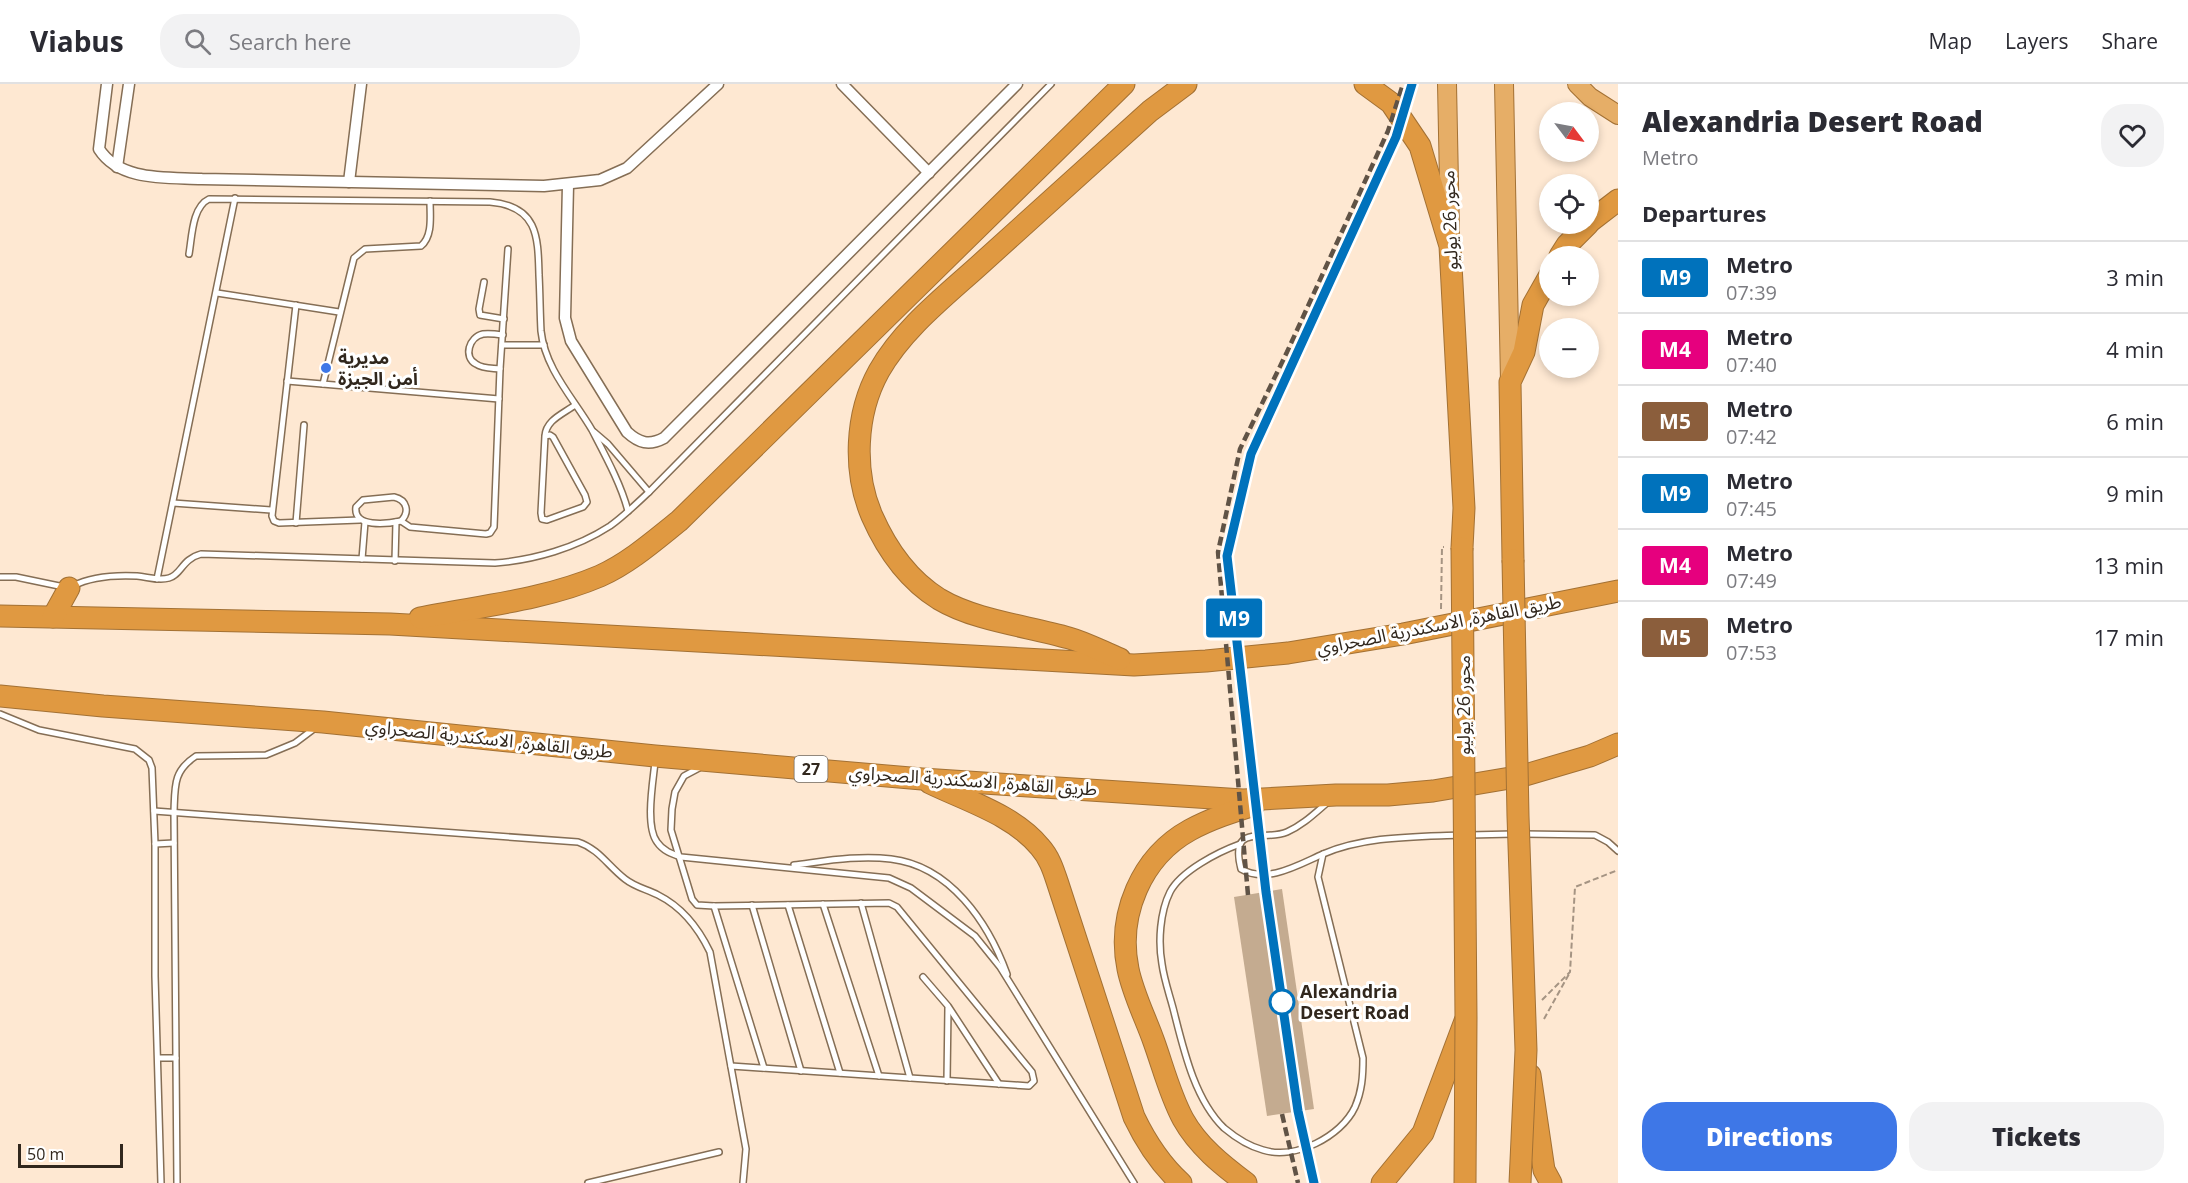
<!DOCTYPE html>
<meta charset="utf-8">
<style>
body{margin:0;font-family:"Open Sans","Noto Sans Arabic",sans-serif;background:#f2f2f3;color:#2b2b33;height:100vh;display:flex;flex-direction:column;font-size:22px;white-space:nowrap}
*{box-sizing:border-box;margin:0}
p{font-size:20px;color:#7c7c81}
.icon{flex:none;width:33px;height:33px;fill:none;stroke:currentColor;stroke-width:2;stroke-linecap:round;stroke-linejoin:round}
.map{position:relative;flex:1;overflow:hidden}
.panel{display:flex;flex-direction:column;background:#fff;width:570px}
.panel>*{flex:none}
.badge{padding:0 12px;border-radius:4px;font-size:21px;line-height:39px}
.needle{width:39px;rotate:122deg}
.fabs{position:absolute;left:1539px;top:18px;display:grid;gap:12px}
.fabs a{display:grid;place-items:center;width:60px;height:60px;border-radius:50%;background:#fff;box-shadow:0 3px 9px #0003;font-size:30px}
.scale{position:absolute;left:18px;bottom:15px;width:105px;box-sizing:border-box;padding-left:6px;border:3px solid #31271d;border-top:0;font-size:16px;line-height:21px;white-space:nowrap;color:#31271d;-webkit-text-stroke:4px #fff;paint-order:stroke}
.map>.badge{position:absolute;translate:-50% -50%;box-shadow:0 0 0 3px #fff}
h2{padding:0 24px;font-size:22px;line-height:54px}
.round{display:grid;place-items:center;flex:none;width:63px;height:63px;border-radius:24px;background:#f2f2f3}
.head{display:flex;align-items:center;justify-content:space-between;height:102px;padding:0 24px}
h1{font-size:28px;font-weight:800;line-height:45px}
.action{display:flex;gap:12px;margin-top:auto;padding:12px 24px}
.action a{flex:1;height:69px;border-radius:24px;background:#3e77e7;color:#fff;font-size:24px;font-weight:800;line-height:69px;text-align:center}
.action a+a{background:#f2f2f3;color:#2b2b33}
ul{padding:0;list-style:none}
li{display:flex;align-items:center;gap:18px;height:72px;padding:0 24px;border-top:2px solid #e1e1e2}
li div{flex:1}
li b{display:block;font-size:22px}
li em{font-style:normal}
li .badge{min-width:66px;font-weight:700;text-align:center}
header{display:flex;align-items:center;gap:36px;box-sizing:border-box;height:84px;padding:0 30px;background:#fff;border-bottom:2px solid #e1e1e2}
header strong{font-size:28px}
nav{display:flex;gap:33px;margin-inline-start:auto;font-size:21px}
.search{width:420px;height:54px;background:#f2f2f3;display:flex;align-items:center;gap:15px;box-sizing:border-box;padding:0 21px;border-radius:24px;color:#7c7c81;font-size:22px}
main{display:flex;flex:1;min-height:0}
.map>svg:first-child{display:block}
</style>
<header>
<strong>Viabus</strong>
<div class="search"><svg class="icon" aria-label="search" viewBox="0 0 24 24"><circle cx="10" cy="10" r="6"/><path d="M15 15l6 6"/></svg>Search here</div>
<nav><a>Map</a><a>Layers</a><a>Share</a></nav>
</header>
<main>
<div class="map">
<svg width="1618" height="1099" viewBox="0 0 1618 1099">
<rect width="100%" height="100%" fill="#fee8d2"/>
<polygon fill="#c4ab90" points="1282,805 1314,1025 1267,1032 1234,813"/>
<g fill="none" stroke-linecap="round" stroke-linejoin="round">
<defs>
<g id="service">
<path d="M189,170C192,153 192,123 209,115L490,118C538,122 538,153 539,191C540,210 540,228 541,247C545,285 574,315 592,346C605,371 621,400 628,427"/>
<polyline points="484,198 479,225 480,231 504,235"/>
<polyline points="217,209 339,228"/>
<polyline points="296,221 272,432 274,437 279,439 360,436"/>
<polyline points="502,261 544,261"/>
<path d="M500,285C492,284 483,285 476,280C463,273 469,253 483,250C489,249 496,250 503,251"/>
<polyline points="287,297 499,315"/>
<path d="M323,300L354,174L365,165L421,162C433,152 430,132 430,117"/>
<polyline points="594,348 608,360 649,408"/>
<path d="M545,352L550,351L553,353L585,411L587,418L583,423L547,436L542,435L541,429L545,352C546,336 563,330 575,321"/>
<path d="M394,413C407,416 410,428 401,437C387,440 353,444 356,423L363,416Z"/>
<polyline points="173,419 271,426"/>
<polyline points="401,437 410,443 486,450 490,449 494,443 500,285 508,165"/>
<polyline points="296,439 304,341"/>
<polyline points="362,475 365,438"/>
<polyline points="395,477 396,438"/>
<polyline points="0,493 16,493 64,503"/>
<polyline points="157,495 235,114"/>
<path d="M73,502C92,492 116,491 137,492C148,493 158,497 169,494C181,491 182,475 201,470L495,479C534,476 576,464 610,442C624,432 636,420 649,408L1051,0"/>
<polyline points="0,630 39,646 135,665 149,676 152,684 155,760 155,892 161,1099"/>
<path d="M655,678C653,698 645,742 657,758C663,767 672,770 681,773L889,794L911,804L975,852L1000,883L1134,1099"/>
<polyline points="699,684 684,692 675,708 672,725 671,746 692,815 697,821 714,822 889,819 897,823 1032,988 1034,997 1029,1002 731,982"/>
<path d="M154,727L578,758C599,765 608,782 625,795C635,803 646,805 658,811C682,823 698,843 710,868L746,1065L743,1099"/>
<polyline points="1523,750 1595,751 1608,758 1618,767"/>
<polyline points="1469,751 1514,750"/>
<polyline points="155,760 174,759"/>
<path d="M1240,760C1218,768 1181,787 1170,808C1160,828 1158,858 1162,880C1164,895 1169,909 1173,924C1183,963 1194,1015 1224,1044C1236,1054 1248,1062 1263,1066C1295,1076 1341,1053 1355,1023C1362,1007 1363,992 1363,974L1318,793L1323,770C1365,752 1414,753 1460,751"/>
<path d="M1323,770C1298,781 1267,800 1241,785C1229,738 1264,758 1287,748C1303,741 1315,729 1328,718"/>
<path d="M794,781C826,777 858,771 891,775C950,782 988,838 1007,890"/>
<polyline points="861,819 910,994"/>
<polyline points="823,820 879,992"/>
<polyline points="752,821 801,987"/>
<polyline points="788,821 840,989"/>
<polyline points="714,822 764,984"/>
<polyline points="923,893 948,922 999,1000"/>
<polyline points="158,974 176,974"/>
<polyline points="947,997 948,924"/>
<path d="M177,1099L174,728C175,702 173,687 196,672L266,671L295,659L315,644"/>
<polyline points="588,1099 719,1068"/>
</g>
<g id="minor">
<path d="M107,0L99,65C120,98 168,93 202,95L544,102L600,96L627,84L718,0"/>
<polyline points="842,0 929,89"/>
<polyline points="117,83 129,0"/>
<polyline points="349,98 361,0"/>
<path d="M568,101L565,234L571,257L627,348C639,359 649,362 664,354L1017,0"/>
</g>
<g id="trunk">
<polyline points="1447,0 1450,148"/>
<polyline points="1504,0 1510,298"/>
<polyline points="1577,0 1590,13 1618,31"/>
</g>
<g id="motorway">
<polyline points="1365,0 1391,19 1420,62 1450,162 1464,424 1462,464"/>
<polyline points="1588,139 1618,116"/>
<polyline points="1560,172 1567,161 1588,140"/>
<polyline points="1513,476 1510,298 1524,268 1533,221 1550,191"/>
<polyline points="0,532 390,540 1134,581 1206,577 1288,569 1403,550 1618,507"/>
<polyline points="53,533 69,504"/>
<path d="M420,534C480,522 544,516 600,492C629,479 654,457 679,437L1124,0"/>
<path d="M1120,575C1103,568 1087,559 1069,554C1028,542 976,537 939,515C907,495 887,466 872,432C853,388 855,330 879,287C904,243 948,210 985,176C1040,127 1095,77 1150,27L1186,0"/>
<polyline points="0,612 103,622 323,638 655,672 922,695 1243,716 1336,711 1388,711 1433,707 1522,692 1590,672 1618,660"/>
<path d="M930,699C967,717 1014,731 1040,763C1049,773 1053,785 1057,797L1134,1033C1146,1058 1160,1080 1181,1099"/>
<polyline points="1530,991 1544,1086 1551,1099"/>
<path d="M1246,1099C1222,1081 1198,1062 1183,1035C1170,1011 1163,983 1154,958C1146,935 1133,910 1128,885C1117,831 1141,773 1190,746C1210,735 1232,728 1254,721"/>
<polyline points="1382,1099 1423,1049 1465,937"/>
</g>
</defs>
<use href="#service" stroke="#856e55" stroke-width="8"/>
<use href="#minor" stroke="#856e55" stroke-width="13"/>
<use href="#trunk" stroke="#a37134" stroke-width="20"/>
<use href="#motorway" stroke="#a37134" stroke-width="23"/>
<g stroke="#a59483" stroke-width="2" stroke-dasharray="6 3" stroke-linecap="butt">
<polyline points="1441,525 1442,463 1444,463"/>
<polyline points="1542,916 1570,888 1575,803 1618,786"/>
<polyline points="1544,935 1569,890"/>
</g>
<use href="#service" stroke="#fff" stroke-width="5"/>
<use href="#minor" stroke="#fff" stroke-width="10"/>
<use href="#trunk" stroke="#e6ae67" stroke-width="18"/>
<use href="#motorway" stroke="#e09941" stroke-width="21"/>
<g stroke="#605346" stroke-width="4.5" stroke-dasharray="9 4.5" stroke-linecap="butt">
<polyline points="1266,808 1227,472 1251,370 1396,53 1406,21"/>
<polyline points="1248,811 1218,468 1240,365 1287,268 1388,47 1403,0"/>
<polyline points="1298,1027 1314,1099"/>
<polyline points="1282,1030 1298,1099"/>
</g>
<defs>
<g id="motorway-bridge">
<polyline points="1462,464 1466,934 1465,1099"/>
<polyline points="1513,476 1518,732 1526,966 1520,1099"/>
</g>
</defs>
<use href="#motorway-bridge" stroke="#a37134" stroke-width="23" stroke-linecap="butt"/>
<use href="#motorway-bridge" stroke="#e09941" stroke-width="21"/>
</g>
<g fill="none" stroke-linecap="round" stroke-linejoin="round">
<defs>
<polyline id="line" points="1314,1099 1298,1027 1266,808 1227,472 1251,370 1396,53 1412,0"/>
</defs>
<use href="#line" stroke="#fff" stroke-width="14"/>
<use href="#line" stroke="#0072bc" stroke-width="9"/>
</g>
<circle fill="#3e77e7" stroke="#fff" stroke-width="2" cx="326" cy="284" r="6"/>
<circle fill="#fff" stroke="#0072bc" stroke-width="3" cx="1282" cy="918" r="12"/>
<g text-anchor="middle" stroke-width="6" stroke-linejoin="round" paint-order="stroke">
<rect fill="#fff" stroke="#6f6861" stroke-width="1.5" x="794.5" y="672" width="33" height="26" rx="4.5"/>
<g font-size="16" font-weight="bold" fill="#31271d">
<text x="811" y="691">27</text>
</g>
<g font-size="18" fill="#31271d" stroke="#fff">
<text transform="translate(1450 136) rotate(-92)" y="6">محور 26 يوليو</text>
<text transform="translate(1439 541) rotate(-11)" y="6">طريق القاهرة, الاسكندرية الصحراوي</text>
<text transform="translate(1464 621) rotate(-90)" y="6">محور 26 يوليو</text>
<text transform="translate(489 655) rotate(6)" y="6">طريق القاهرة, الاسكندرية الصحراوي</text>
<text transform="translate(973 697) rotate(4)" y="6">طريق القاهرة, الاسكندرية الصحراوي</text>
</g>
<g font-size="18" font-weight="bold" fill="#31271d" stroke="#fff" text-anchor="start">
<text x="338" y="280">مديرية<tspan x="338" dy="21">أمن الجيزة</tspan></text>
</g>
<g font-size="18" font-weight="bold" fill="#31271d" stroke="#fff" text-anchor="start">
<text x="1300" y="914">Alexandria<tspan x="1300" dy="21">Desert Road</tspan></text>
</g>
</g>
</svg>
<div class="fabs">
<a><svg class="needle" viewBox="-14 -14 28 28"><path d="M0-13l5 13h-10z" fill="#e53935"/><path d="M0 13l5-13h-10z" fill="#7c7c81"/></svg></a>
<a><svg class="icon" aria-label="locate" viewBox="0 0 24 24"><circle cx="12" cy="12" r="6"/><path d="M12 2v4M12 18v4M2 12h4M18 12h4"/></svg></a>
<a>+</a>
<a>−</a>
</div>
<div class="scale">50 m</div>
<b class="badge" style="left:1234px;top:534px;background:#0072bc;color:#fff">M9</b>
</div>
<section class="panel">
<div class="head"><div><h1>Alexandria Desert Road</h1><p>Metro</p></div><a class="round"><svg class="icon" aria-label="heart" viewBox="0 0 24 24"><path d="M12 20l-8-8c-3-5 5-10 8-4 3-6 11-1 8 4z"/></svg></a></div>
<h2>Departures</h2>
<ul>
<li><span class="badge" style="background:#0072bc;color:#fff">M9</span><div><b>Metro</b><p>07:39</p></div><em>3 min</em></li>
<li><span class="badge" style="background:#e6007e;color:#fff">M4</span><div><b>Metro</b><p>07:40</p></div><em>4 min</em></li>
<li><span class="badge" style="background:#8b5e3c;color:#fff">M5</span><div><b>Metro</b><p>07:42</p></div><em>6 min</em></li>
<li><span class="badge" style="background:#0072bc;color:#fff">M9</span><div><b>Metro</b><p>07:45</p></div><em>9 min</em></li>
<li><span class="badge" style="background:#e6007e;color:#fff">M4</span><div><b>Metro</b><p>07:49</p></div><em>13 min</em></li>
<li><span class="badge" style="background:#8b5e3c;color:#fff">M5</span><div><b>Metro</b><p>07:53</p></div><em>17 min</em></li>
</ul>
<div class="action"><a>Directions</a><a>Tickets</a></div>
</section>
</main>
